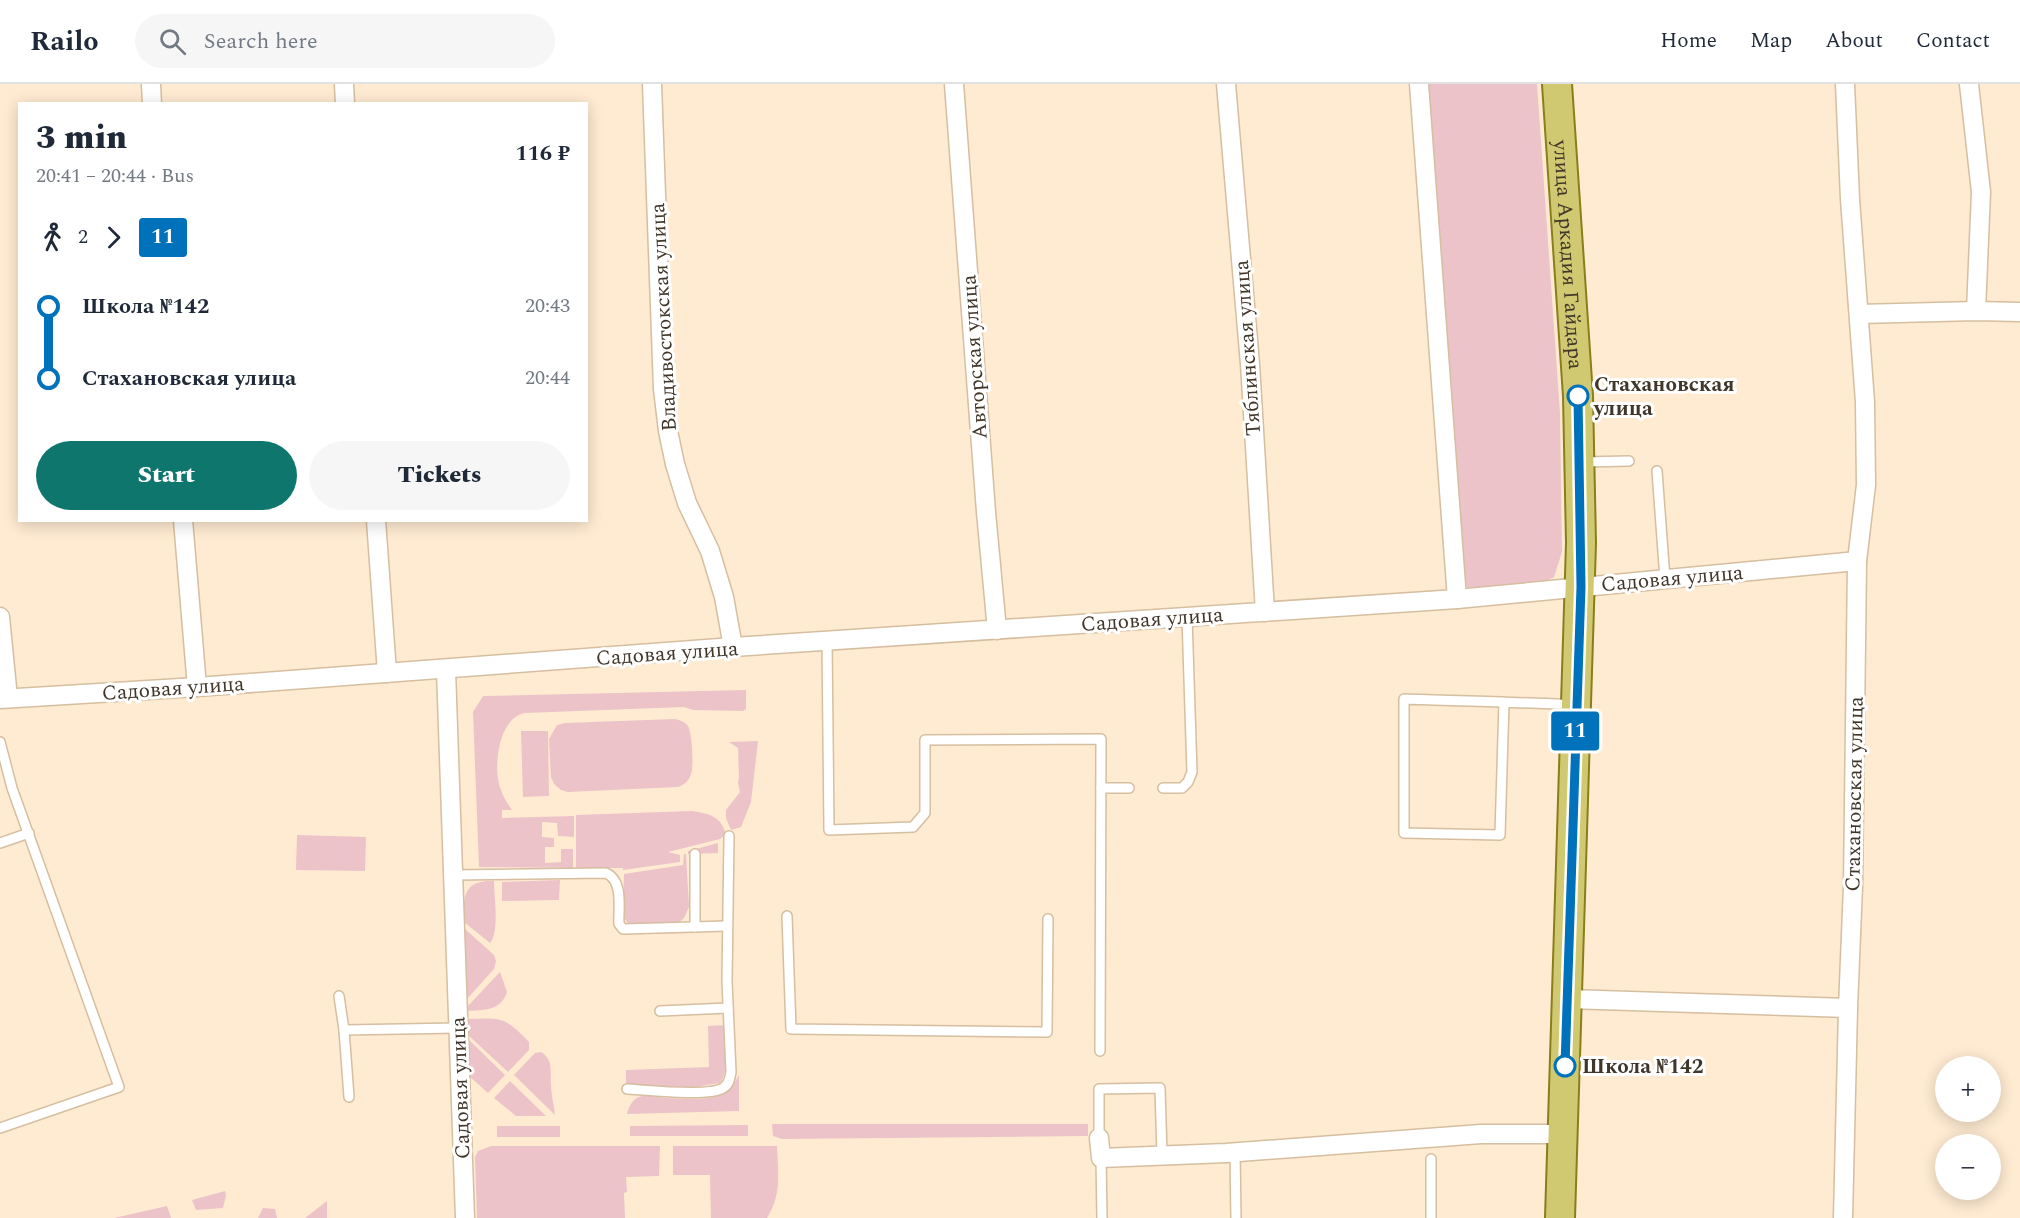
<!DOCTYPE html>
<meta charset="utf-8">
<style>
body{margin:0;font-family:Spectral,serif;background:#f6f6f7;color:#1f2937;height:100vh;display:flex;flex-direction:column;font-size:22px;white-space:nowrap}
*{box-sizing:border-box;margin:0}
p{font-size:20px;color:#747a83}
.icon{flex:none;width:33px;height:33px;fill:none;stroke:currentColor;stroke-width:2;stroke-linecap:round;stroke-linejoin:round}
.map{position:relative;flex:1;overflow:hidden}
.drawer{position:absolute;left:18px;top:18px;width:570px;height:420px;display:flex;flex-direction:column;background:#fff;border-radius:0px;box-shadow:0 3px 15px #0003}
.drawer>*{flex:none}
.badge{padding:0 12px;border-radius:4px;font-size:21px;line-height:39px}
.controls{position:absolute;left:1935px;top:972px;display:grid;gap:12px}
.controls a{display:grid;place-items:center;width:66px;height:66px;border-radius:50%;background:#fff;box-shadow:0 3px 15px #0003;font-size:30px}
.map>.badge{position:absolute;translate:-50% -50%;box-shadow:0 0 0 3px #fff}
.legs{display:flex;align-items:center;gap:9px;height:66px;padding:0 18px;font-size:20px}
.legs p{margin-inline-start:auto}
.summary{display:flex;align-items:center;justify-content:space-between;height:102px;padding:0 18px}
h1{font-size:33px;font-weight:800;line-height:45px}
.button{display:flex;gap:12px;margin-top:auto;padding:12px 18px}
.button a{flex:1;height:69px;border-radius:36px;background:#0f766e;color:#fff;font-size:24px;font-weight:800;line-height:69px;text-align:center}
.button a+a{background:#f6f6f7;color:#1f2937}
ul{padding:0 18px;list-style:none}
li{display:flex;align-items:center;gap:21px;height:72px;font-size:22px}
li i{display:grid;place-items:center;width:9px;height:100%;margin:0 8px;background:currentColor}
li i::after{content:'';width:15px;height:15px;margin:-8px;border:4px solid;border-radius:50%;background:#fff}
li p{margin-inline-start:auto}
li:first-child i{background:linear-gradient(#0000 50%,currentColor 0)}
li:last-child i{background:linear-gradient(currentColor 50%,#0000 0)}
header{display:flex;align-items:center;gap:36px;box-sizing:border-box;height:84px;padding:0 30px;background:#fff;border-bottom:2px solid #e0e1e3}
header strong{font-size:28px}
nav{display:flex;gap:33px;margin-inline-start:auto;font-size:21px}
.search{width:420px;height:54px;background:#f6f6f7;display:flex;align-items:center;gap:15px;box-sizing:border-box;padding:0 21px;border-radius:33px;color:#747a83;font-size:22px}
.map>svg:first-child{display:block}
</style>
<header>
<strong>Railo</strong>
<div class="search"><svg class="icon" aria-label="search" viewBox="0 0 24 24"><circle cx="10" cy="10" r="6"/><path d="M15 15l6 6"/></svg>Search here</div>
<nav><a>Home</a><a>Map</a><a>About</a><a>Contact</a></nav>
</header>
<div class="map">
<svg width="2020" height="1134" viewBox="0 0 2020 1134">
<rect width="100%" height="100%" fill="#ffebd2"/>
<g fill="#ecc3c8">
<polygon points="1427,0 1537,0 1560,329 1562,468 1554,493 1543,499 1471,507 1462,497"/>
<path d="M746,606V625L743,627L693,626L684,623L525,629C500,634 495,674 498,695C500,707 505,716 512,726H502V734L574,732V753L558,752L557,739L542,738V753L554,754V763H545V779L561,778V765H573V784L479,783L473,628L483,612Z"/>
<path d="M675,635C680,636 685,638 688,642C692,648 694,683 691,690C689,697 684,701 678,703L568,708L561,706L554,700L551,693L549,655L557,641L565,639Z"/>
<polygon points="521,647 548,647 549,712 523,713"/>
<polygon points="758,657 751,718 741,743 731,746 726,734 726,726 740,708 738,698 739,693 738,664 729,658"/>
<path d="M692,727C709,730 720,731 726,750L720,755L668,768L680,771V778L623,786V784H576V731Z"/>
<polygon points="297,751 366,753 365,787 296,786"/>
<polygon points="718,759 718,769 688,770 688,767"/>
<polygon points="684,770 686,770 689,823 684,834 678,839 638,842 628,840 623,832 624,790 683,781"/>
<polygon points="560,796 559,816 502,817 502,798"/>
<path d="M486,797H494C494,812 500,848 490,859L464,838C464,824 461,805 477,799C480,798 483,798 486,797Z"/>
<polygon points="465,845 494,871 496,877 494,885 467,915"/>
<path d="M500,888L507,908C501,927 484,926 467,927V923Z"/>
<path d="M467,935C502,934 504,932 529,958V966L508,988L467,950Z"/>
<path d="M726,941C726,955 729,989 720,999L687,1004L626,1003V986L709,983L708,942Z"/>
<polygon points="468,955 505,991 488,1009 469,992"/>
<path d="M541,968C554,976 550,988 551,1000C551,1011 554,1021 555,1031L514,991L535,969Z"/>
<path d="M739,991V1027L627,1030C634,1004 649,1013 668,1014C681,1015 710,1016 720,1011C729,1008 735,998 739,991Z"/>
<polygon points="510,997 546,1032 516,1032 494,1014"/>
<polygon points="772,1040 1088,1040 1088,1052 782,1055 773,1052"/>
<polygon points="748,1041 748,1052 630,1052 630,1042"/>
<rect x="497" y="1042" width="63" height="11"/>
<polygon points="491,1062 660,1062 659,1092 626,1093 627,1108 624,1109 625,1134 477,1134 475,1073 478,1067"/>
<path d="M673,1062H777C778,1090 782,1110 767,1134H711L710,1091H673Z"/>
<polygon points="225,1107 226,1111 223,1124 196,1126 192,1116"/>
<polygon points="327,1117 327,1134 305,1134"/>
<polygon points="167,1122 171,1134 114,1134"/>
<polygon points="263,1124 275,1125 277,1134 258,1134"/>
</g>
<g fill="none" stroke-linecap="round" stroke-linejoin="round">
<defs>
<g id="service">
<polyline points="1583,378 1629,377"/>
<polyline points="1657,387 1665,495"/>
<polyline points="827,557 829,746 913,743 925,729 925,656 1101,655 1100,967"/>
<path d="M1504,618L1500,751L1404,749V615C1461,617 1517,618 1573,621"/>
<polyline points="0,658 12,704 119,1003 0,1044"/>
<polyline points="1101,704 1129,704"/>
<polyline points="1163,704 1182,704 1188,698 1192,688 1187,533"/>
<polyline points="0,759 29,749"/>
<path d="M453,791L606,789C624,797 618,824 619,840L623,845L727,842"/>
<polyline points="787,832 791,945 1047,948 1048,835"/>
<polyline points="695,843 695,770"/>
<polyline points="339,912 344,946 458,944"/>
<polyline points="660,927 728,924"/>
<polyline points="344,946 349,1013"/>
<path d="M627,1005C645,1006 710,1013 723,1004C729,1001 730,994 731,988L727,897L729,752"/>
<polyline points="1099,1054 1099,1005 1160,1004 1162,1071"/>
<polyline points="1235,1068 1236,1134"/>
<polyline points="1101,1074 1102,1134"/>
<polyline points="1431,1075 1431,1134"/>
</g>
<g id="minor">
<polyline points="151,0 152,20"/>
<polyline points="344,0 345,20"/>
<polyline points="652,0 663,305 668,347 675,380 687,419 710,467 724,513 733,563"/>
<polyline points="954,0 986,428 997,546"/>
<polyline points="1226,0 1250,280 1265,528"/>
<polyline points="1419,0 1457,515"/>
<polyline points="1969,0 1981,108 1976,227"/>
<polyline points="1859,230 1976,227 2020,228"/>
<polyline points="183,436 197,603"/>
<polyline points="376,436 387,589"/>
<polyline points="0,533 8,614"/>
<polyline points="446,586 465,1134"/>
<polyline points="0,615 197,603 733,563 1457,515 1857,477"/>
<polyline points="1568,915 1848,924"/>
<polyline points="1099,1054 1101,1074 1226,1069 1481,1050 1563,1050"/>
<polyline points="1843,1134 1848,924 1853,802 1857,477 1866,401 1865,318 1850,115 1845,0"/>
</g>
<g id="primary">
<path id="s1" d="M1557,0L1578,312L1581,459L1560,1134"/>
</g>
</defs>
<use href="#service" stroke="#d6bea0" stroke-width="12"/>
<use href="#minor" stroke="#d6bea0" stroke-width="21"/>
<use href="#primary" stroke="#8a7e1b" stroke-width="32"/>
<use href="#service" stroke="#fff" stroke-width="9"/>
<use href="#minor" stroke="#fff" stroke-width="18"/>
<use href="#primary" stroke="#d1c971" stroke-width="28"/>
</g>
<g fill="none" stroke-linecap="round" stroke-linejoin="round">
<defs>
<polyline id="line-1" points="1565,982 1581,503 1578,312"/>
</defs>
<use href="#line-1" stroke="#fff" stroke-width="14"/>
<use href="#line-1" stroke="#0072bc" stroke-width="9"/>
</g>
<g fill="#fff" stroke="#0072bc" stroke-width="3">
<circle cx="1578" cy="312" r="10"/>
<circle cx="1565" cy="982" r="10"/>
</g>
<g text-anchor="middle" stroke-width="6" stroke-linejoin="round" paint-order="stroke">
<g font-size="21" fill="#40362a" stroke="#fff">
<text dy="7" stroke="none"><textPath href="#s1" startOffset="171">улица Аркадия Гайдара</textPath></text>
<text transform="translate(663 233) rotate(-93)" y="7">Владивостокская улица</text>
<text transform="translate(1247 264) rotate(-94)" y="7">Тяблинская улица</text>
<text transform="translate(974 273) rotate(-94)" y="7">Авторская улица</text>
<text transform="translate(1672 494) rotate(-5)" y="7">Садовая улица</text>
<text transform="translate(1152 535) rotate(-4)" y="7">Садовая улица</text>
<text transform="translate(667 569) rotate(-4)" y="7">Садовая улица</text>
<text transform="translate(173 604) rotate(-4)" y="7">Садовая улица</text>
<text transform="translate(1854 710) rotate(-89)" y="7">Стахановская улица</text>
<text transform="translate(460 1004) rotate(-92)" y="7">Садовая улица</text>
</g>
<g font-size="21" font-weight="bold" fill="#40362a" stroke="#fff" text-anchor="start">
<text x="1594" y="307">Стахановская<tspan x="1594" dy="24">улица</tspan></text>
<text x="1582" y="989">Школа №142</text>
</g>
</g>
</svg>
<div class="controls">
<a>+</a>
<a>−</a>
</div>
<b class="badge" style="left:1575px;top:647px;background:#0072bc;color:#fff">11</b>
<section class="drawer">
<div class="summary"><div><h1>3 min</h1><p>20:41 – 20:44 · Bus</p></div><b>116 ₽</b></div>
<div class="legs"><svg class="icon" aria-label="walk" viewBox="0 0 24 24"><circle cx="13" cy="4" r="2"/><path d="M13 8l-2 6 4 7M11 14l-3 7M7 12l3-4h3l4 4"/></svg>2<svg class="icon" aria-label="forward" viewBox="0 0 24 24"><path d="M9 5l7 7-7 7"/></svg><b class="badge" style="background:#0072bc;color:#fff">11</b></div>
<ul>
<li><i style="color:#0072bc"></i><b>Школа №142</b><p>20:43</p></li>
<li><i style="color:#0072bc"></i><b>Стахановская улица</b><p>20:44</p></li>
</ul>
<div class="button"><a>Start</a><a>Tickets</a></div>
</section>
</div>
